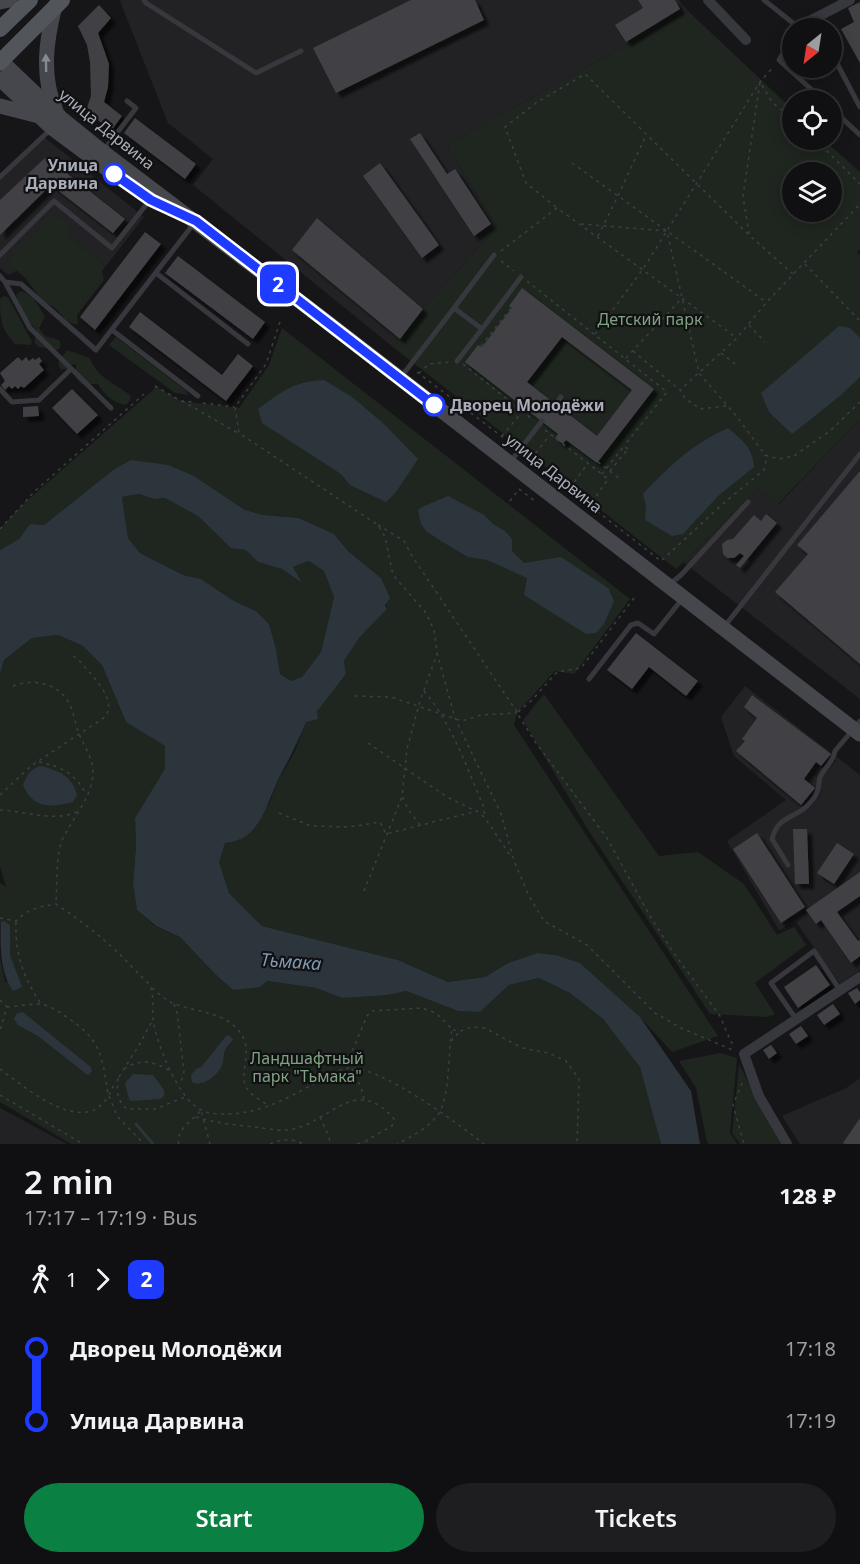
<!DOCTYPE html>
<meta charset="utf-8">
<style>
body{margin:0;font-family:"Noto Sans",sans-serif;background:#1e1e20;color:#f1f3f6;height:100vh;display:flex;flex-direction:column;font-size:22px;white-space:nowrap}
*{box-sizing:border-box;margin:0}
p{font-size:20px;color:#9c9d9f}
.icon{flex:none;width:33px;height:33px;fill:none;stroke:currentColor;stroke-width:2;stroke-linecap:round;stroke-linejoin:round}
.map{position:relative;height:1144px;overflow:hidden}
.side{display:flex;flex-direction:column;background:#101012;flex:1}
.side>*{flex:none}
.badge{padding:0 12px;border-radius:9px;font-size:21px;line-height:39px}
.needle{width:39px;rotate:210deg}
.tools{position:absolute;left:782px;top:18px;display:grid;gap:12px}
.tools a{display:grid;place-items:center;width:60px;height:60px;border-radius:50%;background:#101012;box-shadow:0 3px 15px #0003,0 0 0 2px #303032;font-size:30px}
.map>.badge{position:absolute;translate:-50% -50%;box-shadow:0 0 0 3px #fff}
.legs{display:flex;align-items:center;gap:9px;height:66px;padding:0 24px;font-size:20px}
.legs p{margin-inline-start:auto}
.summary{display:flex;align-items:center;justify-content:space-between;height:102px;padding:0 24px}
h1{font-size:33px;font-weight:600;line-height:45px}
.cta{display:flex;gap:12px;margin-top:auto;padding:12px 24px}
.cta a{flex:1;height:69px;border-radius:36px;background:#0b8043;color:#fff;font-size:24px;font-weight:600;line-height:69px;text-align:center}
.cta a+a{background:#1e1e20;color:#f1f3f6}
ul{padding:0 24px;list-style:none}
li{display:flex;align-items:center;gap:21px;height:72px;font-size:22px}
li i{display:grid;place-items:center;width:9px;height:100%;margin:0 8px;background:currentColor}
li i::after{content:'';width:15px;height:15px;margin:-8px;border:4px solid;border-radius:50%;background:#101012}
li p{margin-inline-start:auto}
li:first-child i{background:linear-gradient(#0000 50%,currentColor 0)}
li:last-child i{background:linear-gradient(currentColor 50%,#0000 0)}
.map>svg:first-child{display:block}
</style>
<div class="map">
<svg width="860" height="1144" viewBox="0 0 860 1144">
<defs>
<filter id="shadow"><feDropShadow dx="5" dy="5" stdDeviation="1.5" flood-color="#0009"/></filter>
</defs>
<rect width="100%" height="100%" fill="#161618"/>
<g fill="#222225">
<polygon points="122,0 679,0 688,11 447,145 497,227 423,309 393,347 193,185 213,159 168,123 120,1"/>
<polygon points="44,137 144,217 106,266 55,224 16,271 8,275 0,268 0,177"/>
<polygon points="860,419 860,699 683,562 758,488 778,505"/>
<polygon points="745,686 860,775 860,970 840,984 796,922 779,930 727,841 786,800 734,756 721,717"/>
<polygon points="860,1078 860,1144 800,1144 782,1116 846,1088"/>
<polygon points="0,1108 65,1143 66,1144 0,1144"/>
</g>
<g fill="#1e261f" fill-rule="evenodd">
<path d="M688,11L792,109V140H824L860,172V249L857,252L860,256V419L777,505L758,488L676,569L393,347L423,309L497,227L447,145ZM792,172H831V212H792Z"/>
<path d="M49,214C58,215 65,220 70,228L67,234L106,266L102,271L104,280L77,315L78,324C65,324 64,316 56,309C53,305 48,305 44,302C33,291 26,273 11,268C9,246 24,243 37,230C42,225 44,219 49,214Z"/>
<path d="M21,291C33,295 39,306 45,317L39,328L45,336L59,340L61,345L58,350L39,347L35,344V336L37,331C29,322 20,308 16,295Z"/>
<path d="M3,296L8,297L32,342L30,345L15,344C1,329 0,319 0,299Z"/>
<polygon points="282,328 630,599 574,674 555,671 517,713 514,725 718,1036 672,1052 640,1017 580,963 556,955 537,953 508,963 485,977 448,982 398,960 262,926 229,893 218,861 225,843 239,840 269,804 277,783 295,751 306,722 346,674 344,661 359,638 387,609 381,578 349,552 334,534 299,518 263,515 245,510 194,476 113,470 44,525 30,524 19,539 0,550 0,529 22,505 153,390 155,386 181,401 239,408 269,365"/>
<polygon points="116,337 185,390 188,395 175,393 109,345"/>
<path d="M67,350L90,358C98,380 115,382 131,396L129,402L125,405C112,402 105,395 98,384H81L76,378V365L73,364L68,369H60L58,362Z"/>
<polygon points="139,494 154,499 165,498 198,516 231,547 246,550 258,562 282,569 300,582 293,567 309,561 324,571 334,597 321,652 302,677 291,681 280,674 276,649 269,625 256,611 234,601 201,579 183,575 140,553 128,538 122,497"/>
<path d="M58,635L83,646L102,665L126,722L165,746L166,769L135,818L136,846L133,884L137,910L155,926L180,937L215,974L233,990L267,981L316,988L342,998L388,995L406,991L458,1011L480,1012L509,985L540,978L570,993L603,1019L641,1067L661,1144H71L0,1102V957L5,982L19,981L10,955V925L1,922L0,933V883L6,887L0,866V674L4,660L32,638ZM23,1012L91,1067L92,1071L86,1074L39,1037L18,1025ZM225,1037L231,1044L225,1050L223,1057L201,1084L196,1069L202,1066Z"/>
<polygon points="544,694 659,856 698,852 744,884 777,935 794,927 806,945 755,983 775,1014 768,1017 710,1014 585,825 523,720"/>
<polygon points="720,1053 737,1058 730,1133 737,1144 709,1144 707,1142 696,1088 679,1061"/>
<polygon points="739,1064 770,1123 783,1144 740,1144 732,1133"/>
</g>
<g fill="#2c353c" fill-rule="evenodd">
<polygon points="839,326 850,328 860,338 860,377 840,396 792,434 769,412 761,393"/>
<path d="M324,380L352,397L384,424L418,459L396,492L386,502L350,485L341,474L262,423L258,409C283,391 292,382 324,380Z"/>
<path d="M728,428C742,440 753,448 754,467L718,496L683,534L672,536L645,520L646,506L643,494C668,467 694,443 728,428Z"/>
<path d="M131,460L168,465L194,476L245,510L263,515L299,518L334,534L349,552L381,578L390,598L385,605L387,609L359,638L344,661L346,674L317,711L318,719L306,722C298,742 288,761 278,780C269,799 261,832 238,840C234,842 229,842 225,843L219,862L229,893L262,926L398,960L448,982L485,977L508,963L537,953L556,955L580,963L640,1017L691,1091L700,1144H661L640,1067L603,1019L570,993L539,978L509,985L480,1012L458,1011L406,991L388,995L342,998L316,988L267,981L260,987L233,990L215,974L180,937L156,926L137,910L133,884L136,846L135,818L165,769V746L126,722L102,665L83,646L58,635L32,638L4,660L0,674V550L19,539L30,524L44,525L113,470ZM139,494L154,499L165,498L198,516L231,548L246,550L258,562L282,569L302,583L293,567L309,561L324,571L334,597L321,652L302,677L291,681L280,674L276,649L269,624L256,611L234,601L201,579L183,575L140,553L128,538L122,497Z"/>
<polygon points="448,496 484,515 493,524 505,531 512,539 512,551 524,563 561,557 608,588 614,601 604,624 596,633 586,634 524,595 527,578 487,560 468,557 441,541 426,531 421,524 418,510 422,507"/>
<path d="M40,766C58,770 72,776 77,795L73,802C51,808 33,809 23,785C27,775 29,770 40,766Z"/>
<path d="M4,921L10,925V955L22,987L13,991C0,972 0,946 1,922Z"/>
<polygon points="23,1012 91,1067 92,1071 89,1075 86,1074 39,1037 18,1025 14,1019 17,1013"/>
<path d="M228,1035L233,1039C231,1044 227,1046 225,1051C223,1055 224,1061 222,1065C219,1075 201,1088 192,1082L191,1075L196,1069L202,1066L225,1037Z"/>
<polygon points="133,1074 153,1075 164,1090 164,1096 160,1099 131,1101 129,1099 125,1083"/>
</g>
<g fill="none" stroke-linecap="round" stroke-linejoin="round">
<polyline stroke="#2c353c" stroke-width="3" points="136,1124 153,1144"/>
</g>
<g fill="#404145" fill-rule="evenodd" filter="url(#shadow)">
<polygon points="411,0 475,0 484,20 336,93 313,48"/>
<polygon points="638,0 675,0 680,9 626,42 615,25 643,8"/>
<polygon points="860,2 860,63 841,29 854,22 848,8"/>
<polygon points="99,5 111,18 98,33 109,64 108,87 104,102 122,116 111,131 86,110 91,96 90,62 87,45 78,26"/>
<polygon points="135,118 196,164 185,179 124,133"/>
<polygon points="420,133 447,174 455,169 491,224 474,236 410,139"/>
<polygon points="46,157 125,219 113,233 51,185 0,235 0,200"/>
<polygon points="380,163 439,245 422,258 363,176"/>
<polygon points="317,218 423,309 400,339 292,250"/>
<polygon points="145,232 161,244 95,330 80,317"/>
<polygon points="178,256 265,322 253,339 165,273"/>
<path d="M522,288L654,389L597,463L566,440L563,444L555,438L558,434L465,362L478,345L482,347L512,308L509,306ZM562,337L632,390L597,436L527,382Z"/>
<polygon points="140,312 222,375 238,354 253,366 226,401 129,327"/>
<polygon points="18,357 22,361 26,357 29,361 33,358 35,360 39,357 42,361 39,364 44,370 24,388 21,386 18,389 15,386 12,389 9,386 5,390 1,385 5,381 0,373"/>
<polygon points="72,389 98,415 77,434 52,408"/>
<polygon points="38,406 39,416 23,417 23,407"/>
<polygon points="860,471 860,664 775,592 808,554 797,545"/>
<polygon points="766,514 777,523 740,568 736,565 744,556 740,553 734,558 727,558 723,554 722,544 727,540 733,539 754,515 761,521"/>
<polygon points="636,633 698,681 686,696 649,667 632,689 607,670"/>
<polygon points="752,695 831,754 821,766 816,762 804,779 815,788 801,805 736,751 745,741 742,739 757,718 744,707"/>
<polygon points="793,829 807,829 809,884 795,884"/>
<polygon points="757,833 805,907 781,923 733,849"/>
<polygon points="837,843 854,854 834,884 817,873"/>
<polygon points="860,872 860,896 837,912 858,941 860,940 860,956 851,963 821,920 816,924 806,910"/>
<polygon points="816,965 830,985 798,1008 784,987"/>
<polygon points="857,988 860,992 860,1000 855,1004 848,993"/>
<polygon points="833,1004 840,1014 824,1025 817,1015"/>
<polygon points="801,1026 808,1036 796,1044 789,1034"/>
<polygon points="771,1045 777,1053 769,1059 763,1050"/>
<polygon points="860,1118 860,1144 845,1144 843,1143"/>
</g>
<g fill="none" stroke-linecap="round" stroke-linejoin="round">
<g stroke="#3d3f44" stroke-width="1.5" stroke-dasharray="3 4.5" stroke-linecap="butt">
<polyline points="72,110 80,104"/>
<polyline points="816,140 860,184"/>
<polyline points="572,163 766,302"/>
<polyline points="556,207 526,183 505,127 536,103 585,74 749,235 793,274"/>
<polyline points="581,224 667,231 699,373 738,418 765,455 779,459 794,456 830,431 860,402"/>
<polyline points="749,234 743,196 760,82 772,102 792,119"/>
<polyline points="598,236 618,196 646,135"/>
<polyline points="501,251 557,208 737,338"/>
<polyline points="501,261 514,271"/>
<polyline points="805,264 860,321"/>
<polyline points="527,281 667,392 624,446"/>
<polyline points="280,322 266,364 235,407 239,433 378,525 385,537 393,575 426,613 434,630 437,653 455,718 501,814 514,861 529,896 544,921 587,945 655,1013 681,1028 735,1051"/>
<polyline points="749,325 765,342"/>
<polyline points="595,334 643,269 760,82 774,66"/>
<polyline points="481,346 511,308 509,307"/>
<polyline points="633,351 680,390"/>
<polyline points="721,353 739,367"/>
<polyline points="626,358 682,298"/>
<polyline points="463,364 532,419"/>
<polyline points="417,372 513,445"/>
<polyline points="419,373 429,364 450,362"/>
<polyline points="155,386 181,401 193,402"/>
<polyline points="182,401 238,433"/>
<polyline points="203,403 234,407"/>
<polyline points="726,406 700,409 685,398 680,390 737,338 766,303 860,204"/>
<polyline points="545,430 608,479 591,504"/>
<polyline points="502,436 522,412"/>
<polyline points="526,456 661,561 725,502 764,470 766,461 765,455"/>
<polyline points="531,459 550,435"/>
<polyline points="610,471 628,449"/>
<polyline points="602,474 624,446 628,449"/>
<polyline points="570,488 588,463"/>
<polyline points="510,501 519,489 535,501"/>
<polyline points="378,525 404,541 412,556 517,712"/>
<polyline points="0,529 34,492 144,394"/>
<polyline points="634,598 581,668 557,672 532,700 517,713 536,743 607,838 650,916 673,952 720,1016 731,1042 736,1046"/>
<path d="M13,686C33,678 58,683 69,703C74,712 75,724 79,734C84,746 93,758 93,772C93,798 70,820 61,843C56,859 57,886 56,903"/>
<path d="M424,691C452,724 466,766 483,805L485,817"/>
<polyline points="355,696 391,697 462,721 481,715 517,713"/>
<polyline points="368,743 447,797 476,811"/>
<path d="M39,762C60,766 77,774 86,795"/>
<path d="M0,795L31,766L105,717C119,699 89,673 78,659L73,656"/>
<path d="M0,810C25,811 56,823 78,811"/>
<polyline points="279,813 311,826 349,827 380,822 386,834 477,811 485,818 512,858"/>
<polyline points="420,825 408,809 402,796 407,749 420,701 437,654"/>
<polyline points="364,891 402,797"/>
<path d="M0,918L16,921C28,908 40,907 56,904C86,924 111,944 136,971C140,976 149,982 151,988C154,997 152,1010 153,1020C157,1044 178,1099 201,1110C209,1114 220,1114 228,1114C262,1113 288,1098 317,1082C327,1077 339,1068 351,1068C383,1068 457,1123 484,1144"/>
<path d="M16,922C15,955 23,976 41,1004"/>
<path d="M152,988C159,994 167,1001 175,1004C196,1012 224,1012 239,1031C254,1049 240,1068 245,1085C249,1095 262,1101 270,1106"/>
<polyline points="0,1000 7,1007 0,1030"/>
<polyline points="174,1004 177,1012 184,1072 180,1085"/>
<path d="M7,1007C18,1006 29,1004 40,1004C49,1005 58,1011 65,1016C102,1040 102,1055 108,1095"/>
<polyline points="453,1030 461,1031 472,1027 485,1028 522,1048 549,1053 566,1061 579,1079 577,1144"/>
<polyline points="451,1041 460,1031"/>
<path d="M0,1069C22,1085 63,1120 91,1111C99,1109 104,1102 109,1096L117,1116L144,1144"/>
<path d="M124,1069C141,1057 155,1062 172,1072"/>
<polyline points="119,1077 141,1042 153,1019"/>
<path d="M118,1078C117,1090 116,1100 127,1109H155L185,1097"/>
<polyline points="742,1083 733,1105 744,1144"/>
<polyline points="0,1095 83,1144"/>
<polyline points="109,1095 116,1081"/>
<path d="M364,1099L361,1087L348,1061L367,1016L371,1011L422,1008L436,1013L452,1029C448,1051 450,1096 439,1113C430,1127 411,1137 397,1144"/>
<path d="M196,1117C215,1123 235,1125 255,1127C265,1128 277,1131 287,1130C328,1126 354,1072 394,1119L392,1126L367,1140L366,1144"/>
<polyline points="320,1117 329,1137 330,1144"/>
<path d="M179,1144C175,1129 193,1121 201,1110L210,1144"/>
<path d="M270,1144C282,1139 291,1138 303,1144"/>
<polyline points="357,1144 365,1141"/>
</g>
<g stroke="#37383d" stroke-width="5">
<polyline points="144,0 146,3 256,73 301,51"/>
<polyline points="764,0 798,27"/>
<polyline points="792,38 779,60 823,100"/>
<polyline points="831,52 860,107"/>
<polyline points="831,108 860,135"/>
<polyline points="104,150 136,108 127,101"/>
<polyline points="0,177 51,129"/>
<polyline points="0,255 54,201 112,248 150,200"/>
<polyline points="156,273 248,344"/>
<polyline points="0,276 5,282 30,328 111,408"/>
<polyline points="5,282 21,284 96,350 195,222"/>
<polyline points="454,308 494,255"/>
<polyline points="112,330 198,396"/>
<polyline points="457,361 482,329"/>
<polyline points="401,377 454,308 482,329 521,277"/>
<polyline points="0,389 12,402 39,400 71,369"/>
<polyline points="556,404 561,397"/>
<polyline points="511,461 542,421"/>
<polyline points="670,584 681,575 748,502"/>
<polyline points="724,627 860,454"/>
<polyline points="589,679 631,625 638,623 654,634 683,598"/>
<path d="M788,865L772,839C778,815 795,819 808,805C812,801 817,794 818,789C820,783 818,780 821,775C826,767 834,760 835,751L860,721"/>
<polyline points="796,1019 771,983 814,951 840,990"/>
</g>
<g stroke="#37383d" stroke-width="10">
<polyline points="708,0 746,40"/>
<polyline points="798,27 850,0"/>
<polyline points="787,1144 759,1096 744,1054 860,977"/>
</g>
<g stroke="#45474d" stroke-width="15">
<polyline points="0,2 10,0"/>
<path d="M55,6C46,41 41,76 56,111"/>
<polyline points="1,61 61,118 103,152 327,322 860,734"/>
<polyline points="0,79 52,128 114,174 158,203"/>
<polyline points="0,106 35,115"/>
</g>
<g stroke="#53555c" stroke-width="16">
<polyline points="0,29 30,0"/>
<polyline points="0,62 62,0"/>
</g>
<polyline stroke="#3d3f44" stroke-width="1.5" stroke-dasharray="3 4.5" stroke-linecap="butt" points="598,462 620,479"/>
</g>
<defs><path id="oneway-solid" d="M-6-.8H1V-3.2L6.5 0L1 3.2V.8H-6Z" transform="scale(1.5)"/></defs>
<use fill="#858993" href="#oneway-solid" transform="translate(46 63) rotate(-91)"/>
<g fill="none" stroke-linecap="round" stroke-linejoin="round">
<defs>
<polyline id="line-1" points="114,174 151,200 196,221 434,405"/>
</defs>
<use href="#line-1" stroke="#fff" stroke-width="14"/>
<use href="#line-1" stroke="#1f3bff" stroke-width="9"/>
</g>
<g fill="#fff" stroke="#1f3bff" stroke-width="3">
<circle cx="114" cy="174" r="10"/>
<circle cx="434" cy="405" r="10"/>
</g>
<g text-anchor="middle" stroke-width="4.5" stroke-linejoin="round" paint-order="stroke">
<g font-size="16" fill="#a8adb8" stroke="#111113">
<text transform="translate(107 129) rotate(39)" y="6">улица Дарвина</text>
<text transform="translate(554 473) rotate(38)" y="6">улица Дарвина</text>
</g>
<g font-size="16" font-weight="bold" fill="#a8adb8" stroke="#111113" text-anchor="end">
<text x="98" y="171">Улица<tspan x="98" dy="18">Дарвина</tspan></text>
<text x="450" y="411" text-anchor="start">Дворец Молодёжи</text>
</g>
<g font-size="16" fill="#7fa381" stroke="#111113">
<text x="650" y="325">Детский парк</text>
<text x="307" y="1064">Ландшафтный<tspan x="307" dy="18">парк "Тьмака"</tspan></text>
</g>
<g font-size="18" font-style="italic" fill="#7f9bb3" stroke="#111113">
<text transform="translate(291 962) rotate(4)" y="6">Тьмака</text>
</g>
</g>
</svg>
<div class="tools">
<a><svg class="needle" viewBox="-14 -14 28 28"><path d="M0-13l5 13h-10z" fill="#e53935"/><path d="M0 13l5-13h-10z" fill="#9c9d9f"/></svg></a>
<a><svg class="icon" aria-label="locate" viewBox="0 0 24 24"><circle cx="12" cy="12" r="6"/><path d="M12 2v4M12 18v4M2 12h4M18 12h4"/></svg></a>
<a><svg class="icon" aria-label="layers" viewBox="0 0 24 24"><path d="M12 4l9 5-9 5-9-5zM3 14l9 5 9-5"/></svg></a>
</div>
<b class="badge" style="left:278px;top:284px;background:#1f3bff;color:#fff">2</b>
</div>
<section class="side">
<div class="summary"><div><h1>2 min</h1><p>17:17 – 17:19 · Bus</p></div><b>128 ₽</b></div>
<div class="legs"><svg class="icon" aria-label="walk" viewBox="0 0 24 24"><circle cx="13" cy="4" r="2"/><path d="M13 8l-2 6 4 7M11 14l-3 7M7 12l3-4h3l4 4"/></svg>1<svg class="icon" aria-label="forward" viewBox="0 0 24 24"><path d="M9 5l7 7-7 7"/></svg><b class="badge" style="background:#1f3bff;color:#fff">2</b></div>
<ul>
<li><i style="color:#1f3bff"></i><b>Дворец Молодёжи</b><p>17:18</p></li>
<li><i style="color:#1f3bff"></i><b>Улица Дарвина</b><p>17:19</p></li>
</ul>
<div class="cta"><a>Start</a><a>Tickets</a></div>
</section>
